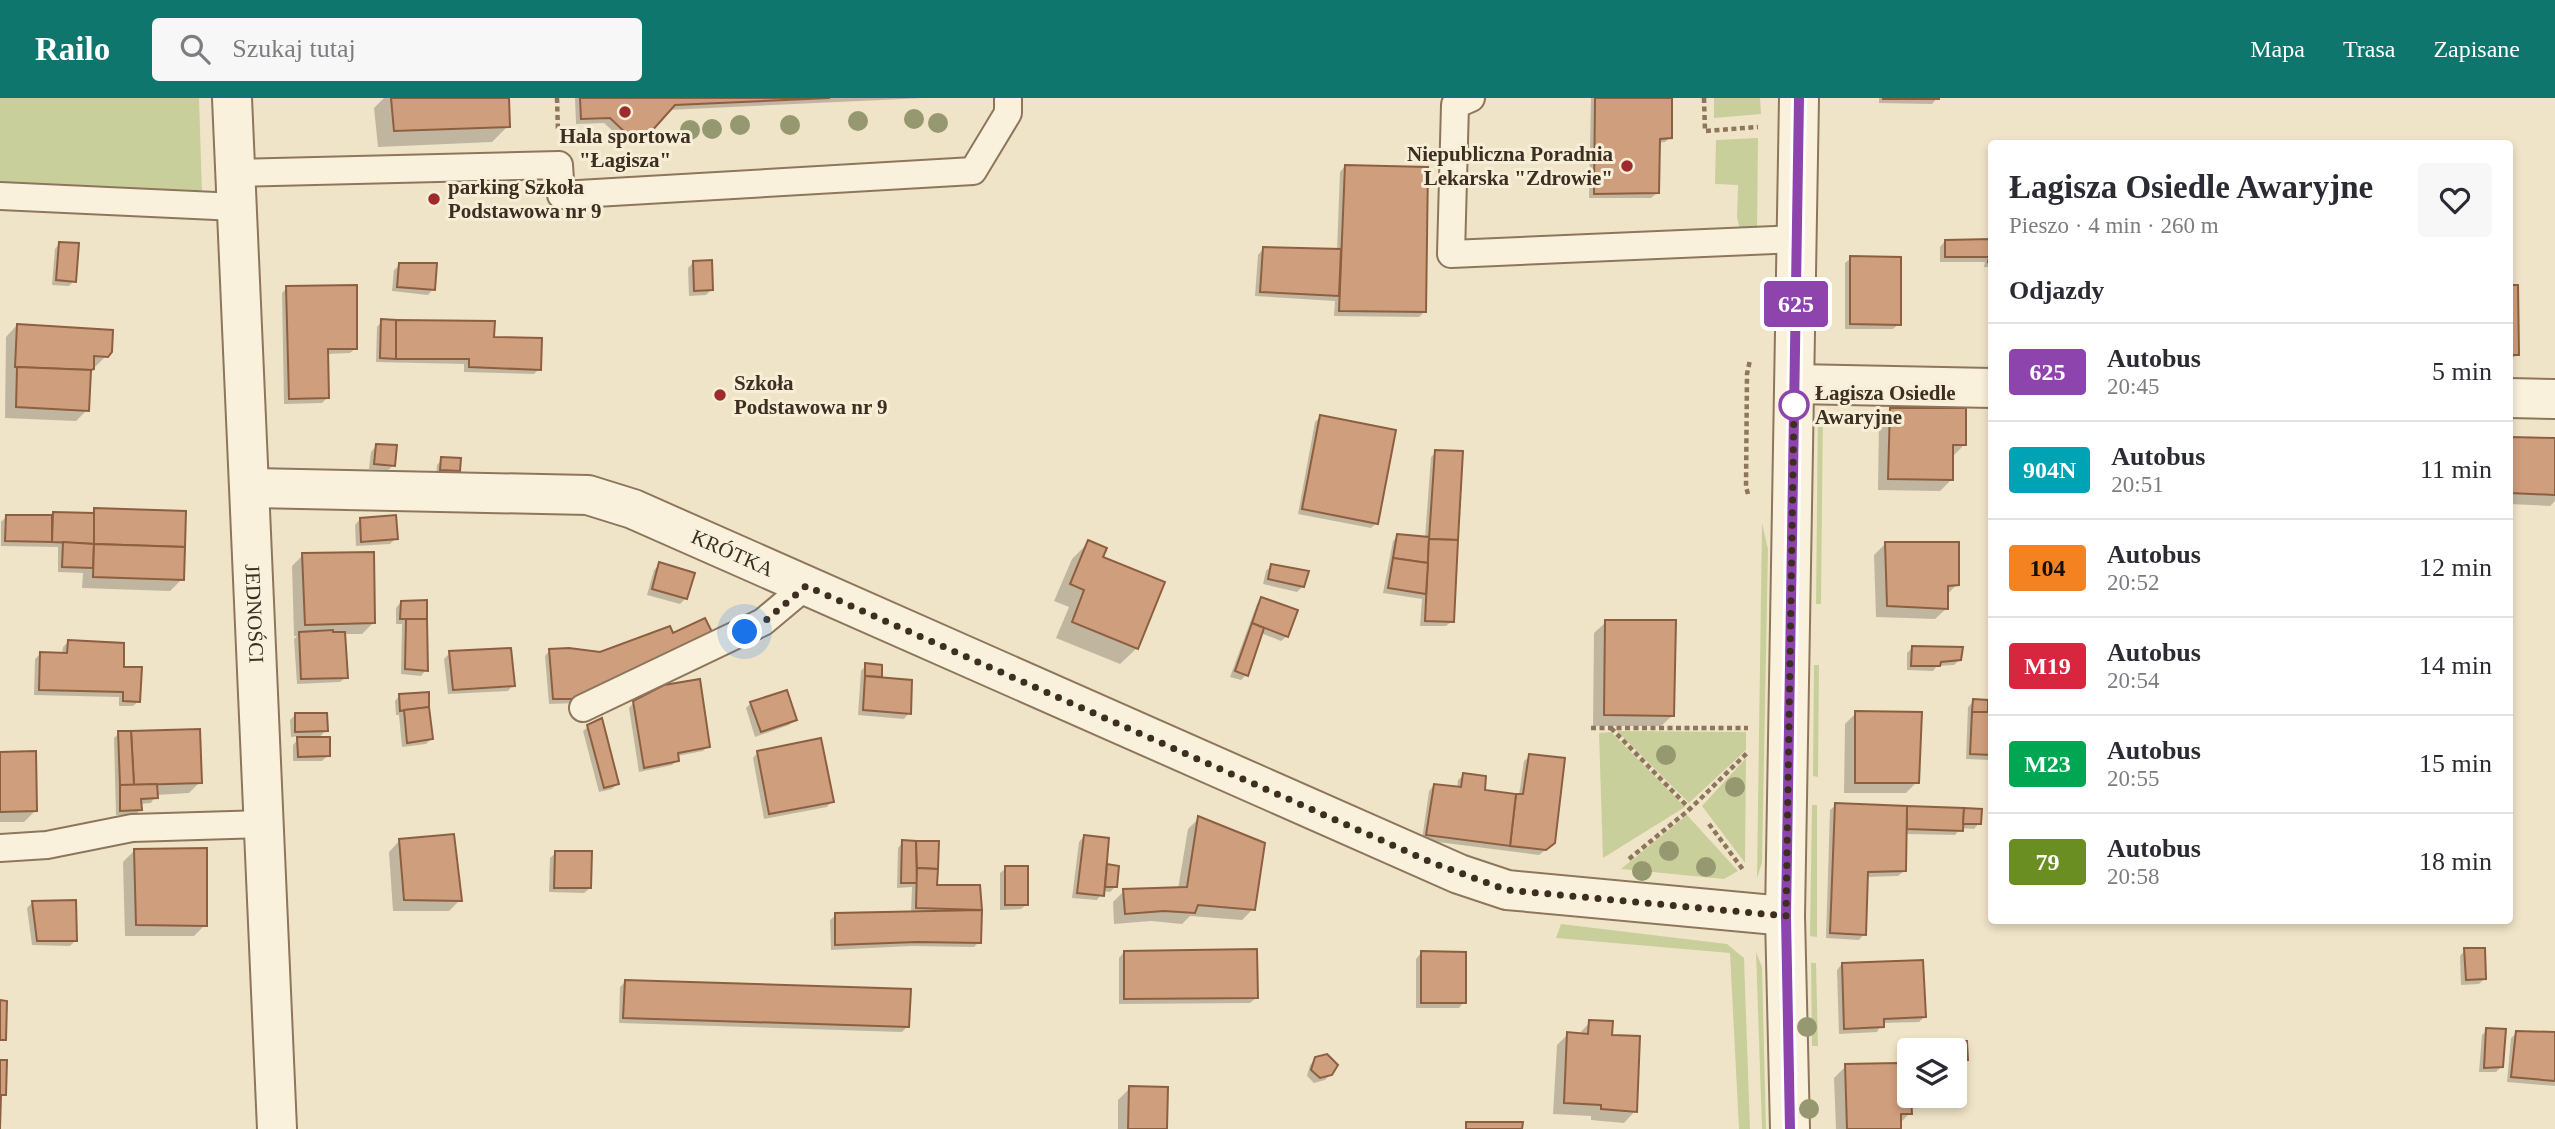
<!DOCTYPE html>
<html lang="pl">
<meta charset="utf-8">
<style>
body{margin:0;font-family:Georgia,serif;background:#f7f7f7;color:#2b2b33;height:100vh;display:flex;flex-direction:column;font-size:26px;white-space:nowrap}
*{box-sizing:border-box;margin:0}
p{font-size:23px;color:#7c7c81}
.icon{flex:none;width:38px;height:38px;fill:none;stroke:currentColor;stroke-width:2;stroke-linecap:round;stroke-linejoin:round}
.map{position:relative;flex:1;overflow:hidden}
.details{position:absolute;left:1988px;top:42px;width:525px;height:784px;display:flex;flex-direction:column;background:#fff;border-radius:7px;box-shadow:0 4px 10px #0003}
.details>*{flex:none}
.badge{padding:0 14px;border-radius:5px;font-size:24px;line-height:46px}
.buttons{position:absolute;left:1897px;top:940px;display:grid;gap:14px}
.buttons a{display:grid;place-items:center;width:70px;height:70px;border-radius:7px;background:#fff;box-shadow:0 4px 10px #0003;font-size:35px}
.you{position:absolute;width:35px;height:35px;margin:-18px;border:5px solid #fff;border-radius:50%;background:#1a73e8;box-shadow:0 0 0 10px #1a73e833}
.map>.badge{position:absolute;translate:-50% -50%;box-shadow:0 0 0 4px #fff}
h2{padding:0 21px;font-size:26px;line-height:63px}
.round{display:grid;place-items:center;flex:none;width:74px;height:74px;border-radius:7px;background:#f7f7f7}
.summary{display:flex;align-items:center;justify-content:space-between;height:119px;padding:0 21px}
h1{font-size:33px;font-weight:600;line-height:52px}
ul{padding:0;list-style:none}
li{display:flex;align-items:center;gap:21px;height:98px;padding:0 21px;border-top:2px solid #e1e1e2}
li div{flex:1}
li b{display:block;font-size:26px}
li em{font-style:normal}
li .badge{min-width:77px;font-weight:700;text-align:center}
header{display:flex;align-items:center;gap:42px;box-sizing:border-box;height:98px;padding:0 35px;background:#0f766e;color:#fff}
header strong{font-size:33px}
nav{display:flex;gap:38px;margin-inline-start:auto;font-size:24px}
.search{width:490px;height:63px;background:#f7f7f7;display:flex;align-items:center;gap:18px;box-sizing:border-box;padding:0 24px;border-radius:7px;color:#7c7c81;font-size:26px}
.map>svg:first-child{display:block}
</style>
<header>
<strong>Railo</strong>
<div class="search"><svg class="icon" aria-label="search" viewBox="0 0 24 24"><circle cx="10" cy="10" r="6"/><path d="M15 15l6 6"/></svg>Szukaj tutaj</div>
<nav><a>Mapa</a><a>Trasa</a><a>Zapisane</a></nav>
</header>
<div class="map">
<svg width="2555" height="1031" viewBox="0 0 2555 1031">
<rect width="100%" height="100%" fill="#f0e4c8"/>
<g fill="#c9cf9b">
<polygon points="0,0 199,0 202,95 0,88"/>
<polygon points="1714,0 1760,0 1761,16 1714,20"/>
<polygon points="1758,40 1757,133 1741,136 1737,119 1738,87 1715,86 1716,42"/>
<polygon points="1818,310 1823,310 1821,506 1816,506"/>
<polygon points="1762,425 1768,451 1762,765 1757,780"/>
<polygon points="1814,567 1819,567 1818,679 1813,678"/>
<polygon points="1617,633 1746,634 1746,652 1689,705"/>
<polygon points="1611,634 1685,709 1603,760 1599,635"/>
<polygon points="1746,660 1745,765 1702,708"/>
<polygon points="1812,707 1817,707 1817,839 1810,838"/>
<polygon points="1687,717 1738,773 1724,781 1621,771"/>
<polygon points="1561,826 1727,846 1744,860 1750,1031 1739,1031 1730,855 1556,840"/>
<polygon points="1756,854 1762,869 1766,1031 1762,1031"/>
<polygon points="1811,865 1816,865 1818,948 1812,948"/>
</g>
<g fill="#0003">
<polygon points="384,0 507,0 508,28 492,44 378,49 374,10"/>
<polygon points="575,0 924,0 668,12 643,42 624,43 604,25 576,26"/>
<polygon points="1591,0 1670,0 1670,39 1665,44 1658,45 1657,95 1651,100 1589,100"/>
<polygon points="1879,0 1937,0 1932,6 1879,5"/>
<polygon points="1345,68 1424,214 1419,219 1334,218 1335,203 1255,198 1258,157 1263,151 1337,153 1340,74"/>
<polygon points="1992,138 1992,169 1984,169 1985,164 1940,164 1940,149 1945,143 1988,141"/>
<polygon points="60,145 74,183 69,188 52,187 55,151"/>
<polygon points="1851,160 1899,226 1893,231 1845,231 1845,165"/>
<polygon points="694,164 712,191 706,197 689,198 688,170"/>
<polygon points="400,167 433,191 428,197 392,193 394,172"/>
<polygon points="2510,189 2516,189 2517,256 2512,261 2510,261"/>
<polygon points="287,190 356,250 350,255 326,256 328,299 322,305 284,306 282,195"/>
<polygon points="382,223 492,241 539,271 534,276 464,274 464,266 376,264 377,229"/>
<polygon points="17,227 111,253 95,269 91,269 87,312 76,323 5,320 6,239"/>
<polygon points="1891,312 1964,347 1953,358 1952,381 1940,393 1878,392 1879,323"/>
<polygon points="1320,319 1377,425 1371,430 1298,416 1315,324"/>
<polygon points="2510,340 2555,341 2555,403 2550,408 2510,406"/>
<polygon points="376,348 394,367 388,372 369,371 371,354"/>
<polygon points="1436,354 1452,523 1446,528 1420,528 1422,501 1383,495 1393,443 1398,438 1425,440 1431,359"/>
<polygon points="442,361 459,373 453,378 436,377 437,367"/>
<polygon points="95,412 182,481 170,493 82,490 83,475 58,474 58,449 1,448 1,424 7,418 90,417"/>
<polygon points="360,421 396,440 390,446 356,448 355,427"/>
<polygon points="1089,444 1137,550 1120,566 1056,540 1069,509 1054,503 1072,461"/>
<polygon points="1885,446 1957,486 1947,497 1947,510 1935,521 1876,519 1874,457"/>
<polygon points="303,457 373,525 362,536 344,536 346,579 340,584 297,586 294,541 297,538 294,538 292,468"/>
<polygon points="660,466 686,500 680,506 647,497 654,472"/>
<polygon points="1271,468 1303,488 1297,494 1263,486 1266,473"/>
<polygon points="1262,501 1287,538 1281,543 1261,535 1246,577 1241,582 1230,579 1257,506"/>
<polygon points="401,504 426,572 421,578 401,576 402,526 396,526 396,510"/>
<polygon points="1606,524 1673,617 1661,628 1593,628 1594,535"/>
<polygon points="672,537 577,605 549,606 545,558 550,552 600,556"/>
<polygon points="68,544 122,570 139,603 133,608 119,608 119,599 34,597 35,561 40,556 62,557 63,549"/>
<polygon points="1912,550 1960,561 1954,567 1937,568 1933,573 1907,572 1907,555"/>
<polygon points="450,555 513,587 508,593 448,596 444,561"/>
<polygon points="866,567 880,568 880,581 909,615 904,621 858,617 861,573"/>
<polygon points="400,597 432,640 426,646 402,649 399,617 396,617 395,603"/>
<polygon points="1974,603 1986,616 1992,616 1990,662 1966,661 1968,609"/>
<polygon points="634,604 708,648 703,653 677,658 677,662 672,667 639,674 629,610"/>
<polygon points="751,605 795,622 789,627 755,639 746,610"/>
<polygon points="1856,615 1917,684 1906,695 1844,695 1845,626"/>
<polygon points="296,616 326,632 318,641 328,657 322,663 293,663 293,647 301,638 291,639 290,622"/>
<polygon points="589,628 617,686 612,691 599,694 583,633"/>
<polygon points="119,635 200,684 189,695 156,697 151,705 140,706 140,712 135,717 116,717 114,640"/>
<polygon points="758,654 832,703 827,709 764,721 753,660"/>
<polygon points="0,656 35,713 24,724 0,724"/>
<polygon points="1530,658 1548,750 1539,757 1422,742 1429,693 1434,687 1457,691 1458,682 1464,677 1483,693 1519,697 1524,663"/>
<polygon points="1836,707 1980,712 1979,725 1974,731 1961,730 1955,737 1905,736 1904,773 1898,778 1866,779 1864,836 1859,842 1826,840 1830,712"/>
<polygon points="1199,720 1253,811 1242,822 1190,818 1182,826 1151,823 1114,826 1113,804 1124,793 1178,791 1188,731"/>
<polygon points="1084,738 1105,768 1117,769 1116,788 1110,794 1103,793 1097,802 1072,800 1079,744"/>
<polygon points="400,742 460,802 449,813 393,813 389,754"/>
<polygon points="903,744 937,745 936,789 979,789 979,844 974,849 911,848 831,852 830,822 836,817 911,815 912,789 897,790 898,750"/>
<polygon points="135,752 205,827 194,838 125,838 123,764"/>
<polygon points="556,755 590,790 584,795 549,794 550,760"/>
<polygon points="1006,770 1027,806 1021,811 1000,812 1000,775"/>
<polygon points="33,804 75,843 70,848 32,847 27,810"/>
<polygon points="2465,852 2484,881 2479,886 2461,887 2460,858"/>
<polygon points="1124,854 1256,900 1250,905 1119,906 1119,860"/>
<polygon points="1421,855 1464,904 1459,910 1416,910 1416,861"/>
<polygon points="1842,866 1924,919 1919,924 1882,925 1877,934 1839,936 1837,872"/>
<polygon points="625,884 908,928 902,934 619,925 620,889"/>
<polygon points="1590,924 1610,938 1635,1013 1624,1025 1591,1022 1591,1018 1553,1016 1557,947 1568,936 1578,937"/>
<polygon points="2487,932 2501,969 2496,974 2479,974 2482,937"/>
<polygon points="2517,935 2555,935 2555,988 2507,984 2511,940"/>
<polygon points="1937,945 1965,945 1966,962 1961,967 1955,967 1955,980 1955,952 1931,952"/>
<polygon points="1316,961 1331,976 1325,982 1314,985 1307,978 1310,967"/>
<polygon points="1909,966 1909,986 1898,987 1898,998 1909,998 1910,1015 1899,1026 1900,1031 1836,1031 1834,980 1846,968"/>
<polygon points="1130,990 1165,1031 1118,1031 1118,1002"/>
</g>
<g fill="#cf9f7d" stroke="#8d5f41" stroke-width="2">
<polygon points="391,0 509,0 510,29 394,33"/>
<polygon points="580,0 830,0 675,7 650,35 650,38 630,39 610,20 581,21"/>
<polygon points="1595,0 1672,0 1672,40 1660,41 1659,95 1594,96"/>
<rect x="1883" y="0" width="56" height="1"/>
<polygon points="1345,67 1428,69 1426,214 1339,213"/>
<polygon points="1992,141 1992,164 1988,164 1989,159 1945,159 1945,142"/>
<polygon points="59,144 79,145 76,184 56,182"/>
<polygon points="1263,149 1341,151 1339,198 1260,194"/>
<polygon points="1850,158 1901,159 1901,227 1850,226"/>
<polygon points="712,162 713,192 694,193 693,163"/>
<polygon points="399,165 437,165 435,192 397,189"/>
<polygon points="357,187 357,251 328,251 329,300 289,301 286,188"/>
<polygon points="2510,187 2518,187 2519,257 2510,257"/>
<polygon points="381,221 396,222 396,261 380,260"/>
<polygon points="396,222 495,223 494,239 542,240 541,272 469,269 469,261 396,261"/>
<polygon points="17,226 113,232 112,254 108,259 94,258 94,271 91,272 15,269"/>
<polygon points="17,269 91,272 89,313 16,309"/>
<polygon points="1890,310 1966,310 1966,347 1953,347 1953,382 1888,381"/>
<polygon points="1320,317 1396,332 1378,426 1302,411"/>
<polygon points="2510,339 2555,340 2555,397 2510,395"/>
<polygon points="376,346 397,347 395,368 374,366"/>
<polygon points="1435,352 1463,353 1458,442 1429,441"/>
<polygon points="441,359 461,360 460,373 440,372"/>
<polygon points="94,410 186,413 185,449 94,446"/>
<polygon points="53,414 94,415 94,446 52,444"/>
<polygon points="6,417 52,417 52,444 5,443"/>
<polygon points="396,417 398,441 361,444 360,420"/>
<polygon points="1397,436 1429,439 1428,465 1393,460"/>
<polygon points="1429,441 1458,442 1454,524 1425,523"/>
<polygon points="1088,442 1107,450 1103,459 1165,484 1138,551 1072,524 1084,492 1070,486"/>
<polygon points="63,444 94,446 93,470 62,469"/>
<polygon points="1885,444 1959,444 1959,487 1948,488 1948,511 1887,508"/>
<polygon points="94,446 185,449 184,482 93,479"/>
<polygon points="374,454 375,525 305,527 302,455"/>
<polygon points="1393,460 1428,465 1426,496 1388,490"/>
<polygon points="659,464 695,475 687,501 652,491"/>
<polygon points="1271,466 1309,473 1304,489 1268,481"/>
<polygon points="1261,499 1298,512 1288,539 1252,525"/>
<polygon points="427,502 427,521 400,521 401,503"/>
<polygon points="705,520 713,536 584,601 553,601 549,551 569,550 600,554 670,528 673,535"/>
<polygon points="406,521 427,521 428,573 405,571"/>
<polygon points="1605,522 1676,522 1674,618 1604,617"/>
<polygon points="1252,525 1264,530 1248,578 1235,573"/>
<polygon points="333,532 333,534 345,534 348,580 301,581 299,534"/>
<polygon points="68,542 124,545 124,569 142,569 140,604 123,603 123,594 39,592 40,554 67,555"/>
<polygon points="1912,548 1963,549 1961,562 1941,564 1940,568 1911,568"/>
<polygon points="511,550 515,588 453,592 449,553"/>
<polygon points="865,565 882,567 882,579 865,578"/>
<polygon points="865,578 912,582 911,616 863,612"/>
<polygon points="700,581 710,649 678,655 679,663 644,670 633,603 664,587"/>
<polygon points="787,592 797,622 761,634 750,604"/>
<polygon points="429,594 429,609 400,613 399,596"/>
<polygon points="1973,601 1988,602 1988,614 1972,614"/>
<polygon points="429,609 433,641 407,645 404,612"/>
<polygon points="1855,613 1922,614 1919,685 1855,685"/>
<polygon points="1972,614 1992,614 1992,657 1970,656"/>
<polygon points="295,615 327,615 328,633 295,634"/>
<polygon points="602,620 619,686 604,690 587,627"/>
<polygon points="200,631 202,685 134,687 131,633"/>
<polygon points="118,633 131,633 134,687 120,687"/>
<polygon points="297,639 330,639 330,658 298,659"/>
<polygon points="821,640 834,704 769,716 757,653"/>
<polygon points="36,653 37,713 0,714 0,654"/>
<polygon points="1529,656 1565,660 1555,745 1546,752 1510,748 1516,696 1523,696"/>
<polygon points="1463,675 1486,678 1485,692 1516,696 1510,748 1426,737 1434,686 1461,689"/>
<polygon points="157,686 158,700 141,701 142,712 120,713 120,687"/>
<polygon points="1835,705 1907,708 1906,773 1868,774 1866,837 1830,835"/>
<polygon points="1907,708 1964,710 1963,733 1907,731"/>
<polygon points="1964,710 1982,711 1981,726 1963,726"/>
<polygon points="1198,718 1265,745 1255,812 1198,807 1195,815 1164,813 1125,816 1123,791 1187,789"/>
<polygon points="454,736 462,803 404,802 399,741"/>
<polygon points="1084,737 1109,740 1104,798 1077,795"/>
<polygon points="902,742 916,743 917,785 901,785"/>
<polygon points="916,743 939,743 938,771 917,770"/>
<polygon points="207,750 207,828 136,827 134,751"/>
<polygon points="555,753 592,753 591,790 554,790"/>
<polygon points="1107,766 1119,768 1117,789 1105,789"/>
<rect x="1005" y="768" width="23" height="39"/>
<polygon points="917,770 938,771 937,787 980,787 982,812 916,810"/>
<polygon points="76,802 77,843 37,843 32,803"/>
<polygon points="982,812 981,845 917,844 835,847 835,815"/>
<polygon points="2464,850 2485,850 2486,881 2466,882"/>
<polygon points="1257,851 1258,900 1124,901 1124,853"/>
<polygon points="1421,853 1466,854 1466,905 1421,905"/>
<polygon points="1923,862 1926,919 1884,921 1884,929 1844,931 1842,865"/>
<polygon points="625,882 911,891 909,929 623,920"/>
<polygon points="0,902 7,903 6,942 0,942"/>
<polygon points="1589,922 1613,923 1612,937 1640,938 1637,1014 1601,1011 1601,1007 1564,1005 1567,934 1588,936"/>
<polygon points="2486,930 2506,931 2503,969 2484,970"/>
<polygon points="2516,933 2555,934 2555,983 2511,979"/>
<polygon points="1936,943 1967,943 1968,962 1955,963 1955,952 1936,952"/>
<polygon points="1327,956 1338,967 1332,977 1320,980 1311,972 1315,959"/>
<polygon points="0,962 7,962 6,997 1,997 0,1031"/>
<polygon points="1909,964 1909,982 1899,982 1898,965"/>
<polygon points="1898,965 1900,997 1911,998 1912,1016 1901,1016 1901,1031 1847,1031 1845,966"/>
<polygon points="1129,988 1168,989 1167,1031 1128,1031"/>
<polygon points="1466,1024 1523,1024 1522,1031 1466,1031"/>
</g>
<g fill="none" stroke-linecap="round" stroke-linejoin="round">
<defs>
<g id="service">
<polyline points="1471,0 1455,7 1451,156 1797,141"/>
<polyline points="236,75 559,67 561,97 973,73 1008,15 1008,0"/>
<polyline points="0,98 237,109"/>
<polyline points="583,610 763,524 806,488"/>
<polyline points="0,750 47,747 132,730 264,726"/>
</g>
<g id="minor">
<path id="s1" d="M232,0L277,1031"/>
<polyline points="1795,286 1992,290"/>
<polyline points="2510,300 2555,301"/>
<path id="s2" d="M250,390L588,397L633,411L1459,776L1507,792L1785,818"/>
</g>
<polyline id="tertiary" points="1790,1031 1785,818 1799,0"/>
</defs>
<use href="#service" stroke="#8d765c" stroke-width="30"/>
<use href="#minor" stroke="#8d765c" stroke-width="42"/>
<use href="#tertiary" stroke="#8d765c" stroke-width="42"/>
<g stroke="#8d765c" stroke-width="4.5" stroke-dasharray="5 3.5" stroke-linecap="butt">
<polyline points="557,0 558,34"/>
<polyline points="1704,0 1705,33 1758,29"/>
<polyline points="1748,396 1746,389 1747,276 1750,262"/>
<polyline points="1591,630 1748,630"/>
<polyline points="1611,630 1690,711"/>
<polyline points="1709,726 1744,773"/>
<polyline points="1629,761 1690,711 1747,655"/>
</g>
<use href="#service" stroke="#faf1dc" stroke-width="26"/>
<use href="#minor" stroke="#faf1dc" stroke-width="38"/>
<use href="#tertiary" stroke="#faf1dc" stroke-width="38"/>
</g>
<g fill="#96986f">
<circle cx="914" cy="21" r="10"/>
<circle cx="858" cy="23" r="10"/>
<circle cx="938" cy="25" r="10"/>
<circle cx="740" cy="27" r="10"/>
<circle cx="790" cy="27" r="10"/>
<circle cx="712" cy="31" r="10"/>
<circle cx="690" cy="32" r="10"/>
<circle cx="1666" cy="657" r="10"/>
<circle cx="1735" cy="689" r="10"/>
<circle cx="1669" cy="753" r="10"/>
<circle cx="1706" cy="769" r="10"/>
<circle cx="1642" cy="773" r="10"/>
<circle cx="1807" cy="929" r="10"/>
<circle cx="1809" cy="1011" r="10"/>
</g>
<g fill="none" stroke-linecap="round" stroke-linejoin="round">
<defs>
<polyline id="line" points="1790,1031 1786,818 1799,0"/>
</defs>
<use href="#line" stroke="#fff" stroke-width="16"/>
<use href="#line" stroke="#8e44ad" stroke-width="10"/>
<polyline stroke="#3d2e20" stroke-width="7" stroke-dasharray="0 12.6" points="745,534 764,524 806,488 1433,765 1507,792 1786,818 1794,307"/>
</g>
<g fill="#9e2a2b" stroke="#f7eed8" stroke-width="2.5">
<circle cx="625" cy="14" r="7"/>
<circle cx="1627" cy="68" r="7"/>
<circle cx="434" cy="101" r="7"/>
<circle cx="720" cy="297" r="7"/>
</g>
<circle fill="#fff" stroke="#8e44ad" stroke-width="3.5" cx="1794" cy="307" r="14"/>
<g text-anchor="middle" stroke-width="6" stroke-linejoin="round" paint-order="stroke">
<g font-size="21" font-weight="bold" fill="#3d2e20" stroke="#f7eed8" text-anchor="start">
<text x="625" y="45" text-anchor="middle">Hala sportowa<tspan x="625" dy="24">"Łagisza"</tspan></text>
<text x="1613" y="63" text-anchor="end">Niepubliczna Poradnia<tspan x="1613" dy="24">Lekarska "Zdrowie"</tspan></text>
<text x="448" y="96">parking Szkoła<tspan x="448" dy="24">Podstawowa nr 9</tspan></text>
<text x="734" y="292">Szkoła<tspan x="734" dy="24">Podstawowa nr 9</tspan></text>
</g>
<g font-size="21" font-weight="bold" fill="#3d2e20" stroke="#f7eed8" text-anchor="start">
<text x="1815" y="302">Łagisza Osiedle<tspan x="1815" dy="24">Awaryjne</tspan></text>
</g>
<g font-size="21" fill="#3d2e20" stroke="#f7eed8">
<text dy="7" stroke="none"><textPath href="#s2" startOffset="494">KRÓTKA</textPath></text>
<text dy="7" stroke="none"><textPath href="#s1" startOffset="516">JEDNOŚCI</textPath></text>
</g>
</g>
</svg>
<div class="buttons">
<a><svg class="icon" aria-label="layers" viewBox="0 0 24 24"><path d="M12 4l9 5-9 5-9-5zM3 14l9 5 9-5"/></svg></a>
</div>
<div class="you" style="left:745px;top:534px"></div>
<b class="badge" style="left:1796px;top:206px;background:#8e44ad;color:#fff">625</b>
<section class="details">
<div class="summary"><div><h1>Łagisza Osiedle Awaryjne</h1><p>Pieszo · 4 min · 260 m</p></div><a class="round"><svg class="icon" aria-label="heart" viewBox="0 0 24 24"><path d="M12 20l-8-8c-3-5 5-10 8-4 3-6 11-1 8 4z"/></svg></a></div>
<h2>Odjazdy</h2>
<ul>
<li><span class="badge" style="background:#8e44ad;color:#fff">625</span><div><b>Autobus</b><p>20:45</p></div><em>5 min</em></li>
<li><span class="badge" style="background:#00a3b4;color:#fff">904N</span><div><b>Autobus</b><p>20:51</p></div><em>11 min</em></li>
<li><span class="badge" style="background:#f58220;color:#111">104</span><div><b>Autobus</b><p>20:52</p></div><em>12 min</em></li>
<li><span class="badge" style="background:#d7263d;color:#fff">M19</span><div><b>Autobus</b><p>20:54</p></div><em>14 min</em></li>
<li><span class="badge" style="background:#00a651;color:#fff">M23</span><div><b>Autobus</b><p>20:55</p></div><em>15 min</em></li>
<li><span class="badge" style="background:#6b8e23;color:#fff">79</span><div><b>Autobus</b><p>20:58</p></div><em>18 min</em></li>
</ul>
</section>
</div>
